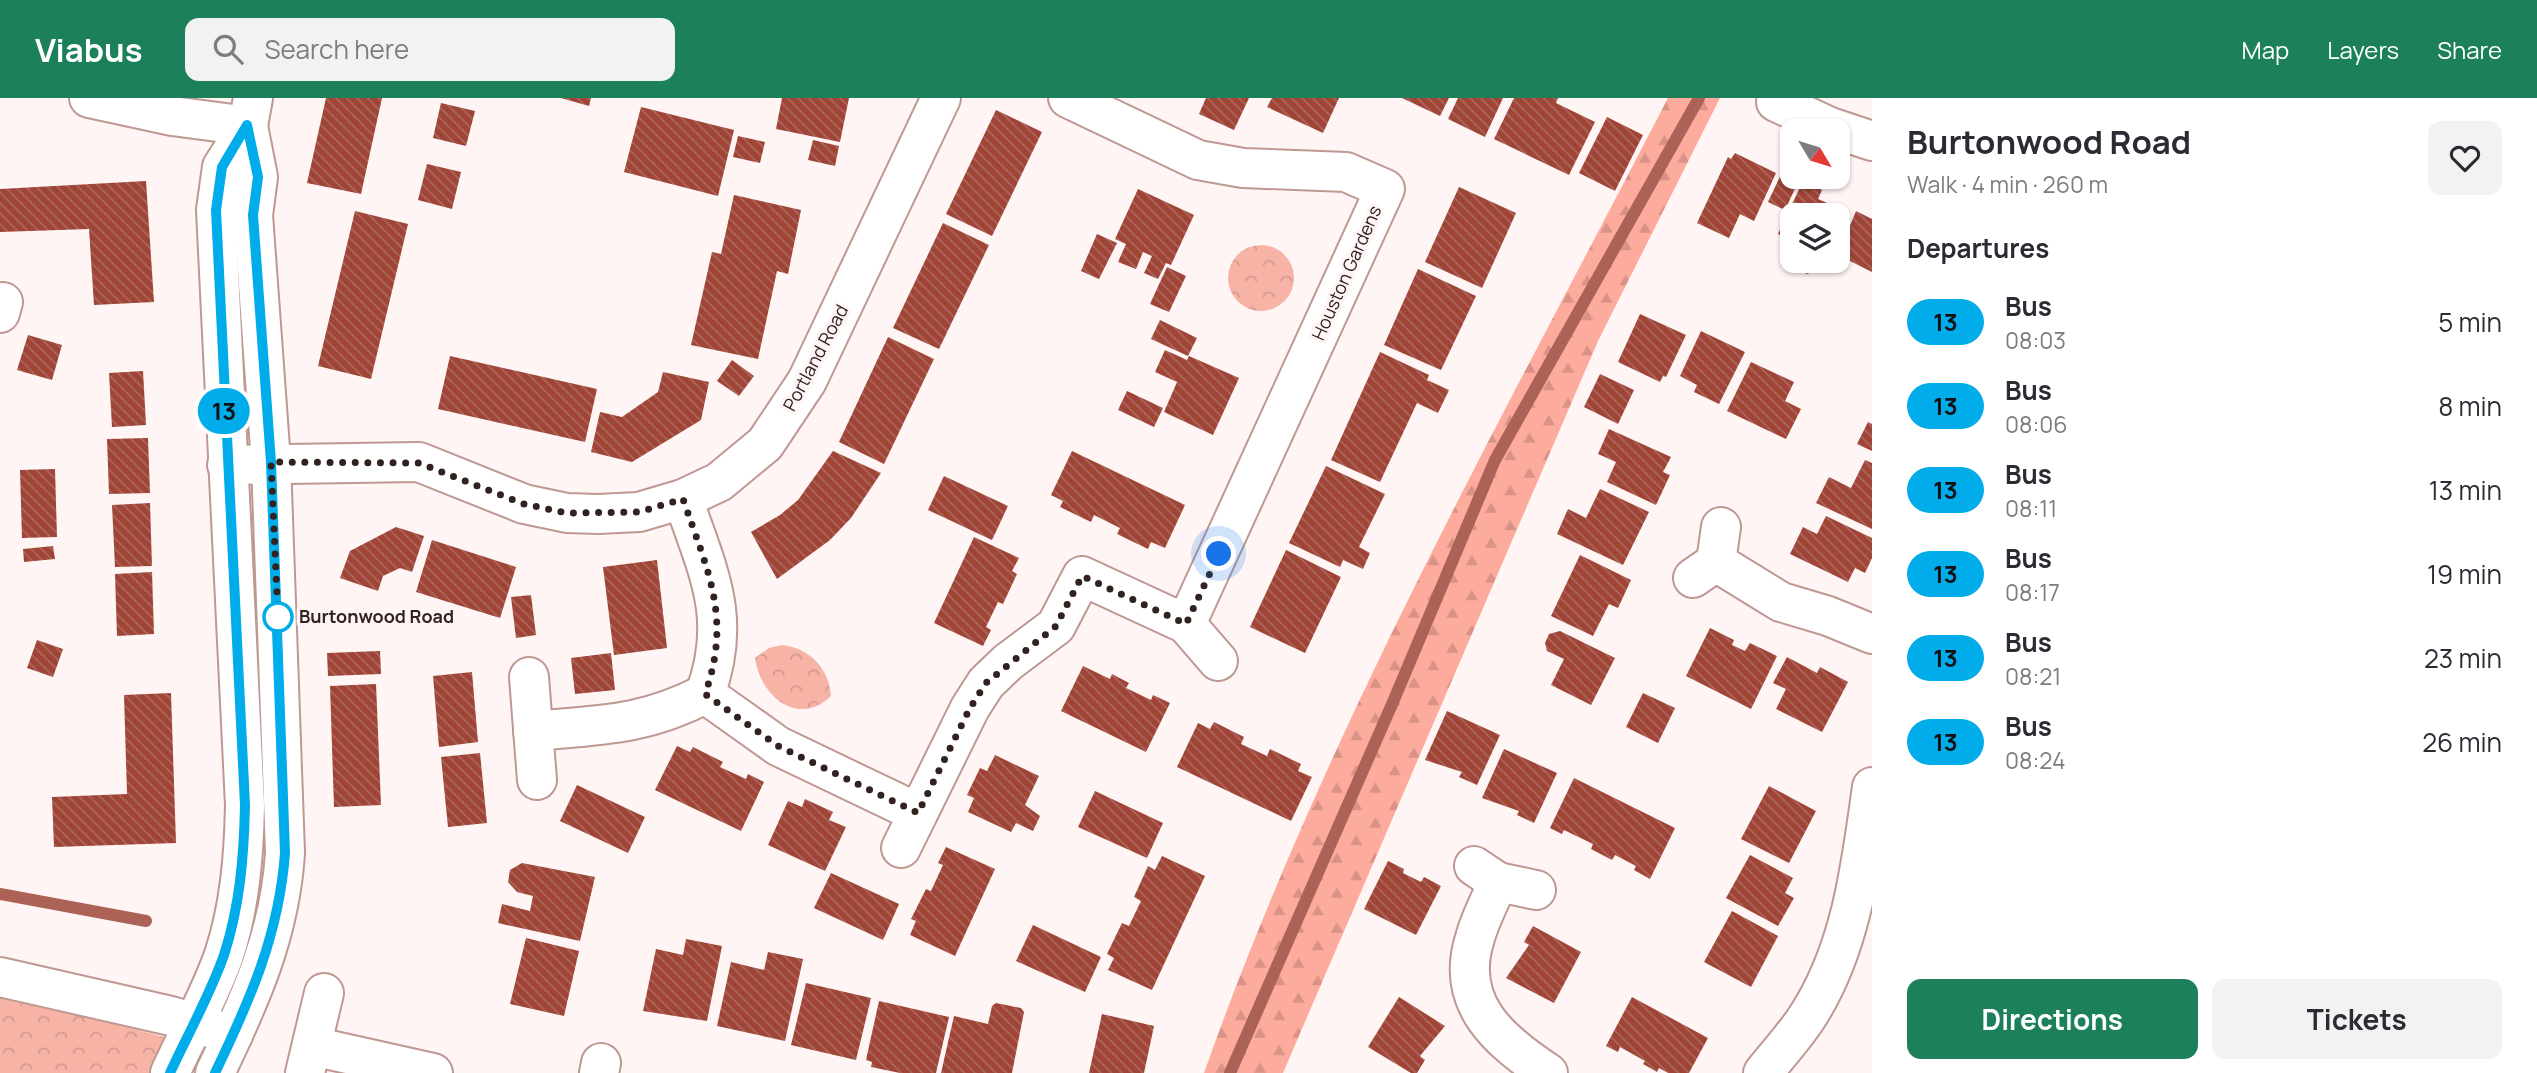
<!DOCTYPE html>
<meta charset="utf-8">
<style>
body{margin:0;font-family:Manrope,sans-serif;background:#f2f2f3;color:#2b2b33;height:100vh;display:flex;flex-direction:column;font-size:26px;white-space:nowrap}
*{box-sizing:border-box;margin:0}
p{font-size:23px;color:#7c7c81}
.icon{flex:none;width:38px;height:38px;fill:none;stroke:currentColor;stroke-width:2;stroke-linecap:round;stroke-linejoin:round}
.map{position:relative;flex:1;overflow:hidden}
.panel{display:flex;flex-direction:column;background:#fff;width:665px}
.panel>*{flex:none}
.badge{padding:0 14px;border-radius:23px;font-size:24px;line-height:46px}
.needle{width:46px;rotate:128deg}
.tools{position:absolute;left:1780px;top:21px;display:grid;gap:14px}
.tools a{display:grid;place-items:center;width:70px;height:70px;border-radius:14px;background:#fff;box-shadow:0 2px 5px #0004;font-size:35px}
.you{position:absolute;width:35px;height:35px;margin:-18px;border:5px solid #fff;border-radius:50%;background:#1a73e8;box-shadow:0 0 0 10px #1a73e833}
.map>.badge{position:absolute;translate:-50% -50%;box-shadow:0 0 0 4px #fff}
h2{padding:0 35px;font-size:26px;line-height:63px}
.round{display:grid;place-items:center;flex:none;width:74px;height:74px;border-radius:14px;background:#f2f2f3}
.overview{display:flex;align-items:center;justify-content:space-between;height:119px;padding:0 35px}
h1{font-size:33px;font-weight:700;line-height:52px}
.action{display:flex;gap:14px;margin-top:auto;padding:14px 35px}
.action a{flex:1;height:80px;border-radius:14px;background:#1c815a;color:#fff;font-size:28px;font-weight:700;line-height:80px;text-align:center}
.action a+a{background:#f2f2f3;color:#2b2b33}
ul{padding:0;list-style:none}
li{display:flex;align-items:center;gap:21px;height:84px;padding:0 35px}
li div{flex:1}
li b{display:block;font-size:26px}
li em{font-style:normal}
li .badge{min-width:77px;font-weight:700;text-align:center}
header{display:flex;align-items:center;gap:42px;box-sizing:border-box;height:98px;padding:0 35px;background:#1c815a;color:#fff}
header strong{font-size:33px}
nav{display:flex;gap:38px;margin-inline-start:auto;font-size:24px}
.search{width:490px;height:63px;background:#f2f2f3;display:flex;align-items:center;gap:18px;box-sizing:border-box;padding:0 24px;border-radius:14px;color:#7c7c81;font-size:26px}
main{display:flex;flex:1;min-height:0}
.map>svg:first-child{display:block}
</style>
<header>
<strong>Viabus</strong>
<div class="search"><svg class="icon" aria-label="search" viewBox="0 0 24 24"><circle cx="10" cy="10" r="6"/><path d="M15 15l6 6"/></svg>Search here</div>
<nav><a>Map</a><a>Layers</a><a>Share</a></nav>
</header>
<main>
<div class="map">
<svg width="1872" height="975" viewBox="0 0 1872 975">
<defs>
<pattern id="forest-firs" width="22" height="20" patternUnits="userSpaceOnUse" patternTransform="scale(1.75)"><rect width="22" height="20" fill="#fdab9c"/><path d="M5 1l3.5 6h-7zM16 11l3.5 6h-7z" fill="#d99386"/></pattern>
<pattern id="park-crowns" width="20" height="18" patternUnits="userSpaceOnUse" patternTransform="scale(1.75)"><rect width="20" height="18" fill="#f8b3a7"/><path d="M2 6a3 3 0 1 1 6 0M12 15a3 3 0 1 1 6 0" fill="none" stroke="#d59a8f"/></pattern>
<pattern id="building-back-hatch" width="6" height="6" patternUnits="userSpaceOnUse" patternTransform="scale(1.75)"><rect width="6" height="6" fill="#a04436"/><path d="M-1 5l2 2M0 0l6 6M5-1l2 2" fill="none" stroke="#aa685e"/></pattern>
</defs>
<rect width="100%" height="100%" fill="#fef5f4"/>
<path fill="url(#forest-firs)" d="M1668,0H1720L1598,243L1283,975H1204C1324,635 1503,319 1668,0Z"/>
<g fill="url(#park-crowns)">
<circle cx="1261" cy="180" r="33"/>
<path d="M782,547C810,550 829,571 831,598C798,630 760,598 755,560L769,550Z"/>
<polygon points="0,896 168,940 152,975 0,975"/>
</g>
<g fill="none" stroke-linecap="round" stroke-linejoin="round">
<g stroke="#ac6256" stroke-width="12">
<polyline points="0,796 146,823"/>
<polyline points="1230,975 1393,604 1495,362 1699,0"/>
</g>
</g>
<g fill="url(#building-back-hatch)">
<polygon points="326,0 382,0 361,96 307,85"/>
<polygon points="561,0 591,0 589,8"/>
<polygon points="782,0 849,0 840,44 776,31"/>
<polygon points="1206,0 1249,0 1234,32 1199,16"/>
<polygon points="1272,0 1339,0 1323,35 1267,9"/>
<polygon points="1402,0 1449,0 1440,18"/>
<polygon points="1458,0 1503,0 1485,39 1448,21"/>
<polygon points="1514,0 1558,0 1556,5 1595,24 1569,77 1494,41"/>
<polygon points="441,5 475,13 466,48 433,40"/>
<polygon points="641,9 734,32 718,98 624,74"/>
<polygon points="996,12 1042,34 992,138 946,116"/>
<polygon points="1607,19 1643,37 1615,93 1579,75"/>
<polygon points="738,38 765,44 760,65 733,59"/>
<polygon points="813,42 839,48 835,68 808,62"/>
<polygon points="1735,55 1776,75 1754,123 1740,116 1729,140 1697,125 1728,59 1731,61"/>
<polygon points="427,66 461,74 452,111 418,102"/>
<polygon points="1783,72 1792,79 1800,80 1785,112 1768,104"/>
<polygon points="146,83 154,204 94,207 89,131 0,134 0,91"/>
<polygon points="1803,83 1822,92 1818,101 1846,113 1838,130 1838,117 1792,117 1792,162 1781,156 1788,141 1778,136"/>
<polygon points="1459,89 1516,115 1482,190 1425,164"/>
<polygon points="1138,91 1194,117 1171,167 1166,165 1158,181 1144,175 1152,158 1143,154 1136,171 1118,164 1126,146 1115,141"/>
<polygon points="734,97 801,112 788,176 777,173 758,261 691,247 712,154 721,156"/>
<polygon points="355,113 408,126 371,281 318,268"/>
<polygon points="1856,113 1872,121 1872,174 1838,157"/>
<polygon points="943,125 989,147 939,251 893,230"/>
<polygon points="1097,136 1117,145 1099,181 1081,173"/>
<polygon points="1795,163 1822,163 1817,172 1807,176 1797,171"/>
<polygon points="1167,169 1186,178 1169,214 1150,206"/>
<polygon points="1418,171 1476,198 1441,272 1384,247"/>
<polygon points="1640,216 1686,237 1666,279 1663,278 1660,284 1618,264"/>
<polygon points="1160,222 1197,240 1188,258 1151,241"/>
<polygon points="1701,233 1745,254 1719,306 1694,294 1697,287 1680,278"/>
<polygon points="28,237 62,247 52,282 17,272"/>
<polygon points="888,239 934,261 884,366 839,344"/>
<polygon points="1165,252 1187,262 1189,258 1239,280 1213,337 1164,314 1177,284 1155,274"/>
<polygon points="1380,254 1429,277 1427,282 1449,292 1438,315 1417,305 1380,384 1331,362"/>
<polygon points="450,258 597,291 585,344 438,311"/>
<polygon points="732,262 754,278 739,298 717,283"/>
<polygon points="1751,264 1794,284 1785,303 1801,311 1786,341 1727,313"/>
<polygon points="143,273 146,327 112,329 109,275"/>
<polygon points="663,274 709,284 701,322 632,364 591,354 600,314 622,319 658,294"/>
<polygon points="1600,276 1634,292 1618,326 1584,309"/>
<polygon points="1127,293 1163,310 1154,329 1118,312"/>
<polygon points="1868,324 1872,326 1872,353 1857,346"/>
<polygon points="1609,331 1671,359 1663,374 1670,377 1656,407 1607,384 1616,364 1598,356"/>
<polygon points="148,340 150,395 109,396 107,341"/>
<polygon points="833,353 881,375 851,420 830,442 777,481 751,434 780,417 798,402"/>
<polygon points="1072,353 1185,407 1165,450 1151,444 1148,451 1117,436 1120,430 1094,417 1091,424 1060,409 1063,403 1051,397"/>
<polygon points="1865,362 1872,365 1872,431 1816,405 1829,379 1851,390"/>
<polygon points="1326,368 1385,396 1359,449 1370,455 1363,471 1343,462 1340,469 1289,445"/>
<polygon points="55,371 57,439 22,440 20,372"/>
<polygon points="944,378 1008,408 992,442 928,412"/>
<polygon points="1600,391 1649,414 1623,467 1557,436 1568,411 1586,420"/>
<polygon points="150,405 152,468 115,469 112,407"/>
<polygon points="1826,418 1872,440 1872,460 1865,475 1855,470 1848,484 1790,456 1803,429 1817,436"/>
<polygon points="396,429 424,438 412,474 400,470 383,478 378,493 340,480 350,453"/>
<polygon points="974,439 1019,460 1012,473 1017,476 1003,506 998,504 986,529 991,532 983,548 934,525"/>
<polygon points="432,442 516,469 500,520 416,494"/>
<polygon points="53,448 55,461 24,464 23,451"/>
<polygon points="1286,452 1341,479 1305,555 1250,529"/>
<polygon points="1580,457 1631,482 1618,510 1609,506 1593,538 1551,518"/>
<polygon points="657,462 667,550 614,557 603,469"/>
<polygon points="152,474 154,536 117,538 115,476"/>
<polygon points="531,497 536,537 516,540 511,499"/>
<polygon points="1710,530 1734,542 1732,547 1745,553 1750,545 1777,558 1751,611 1686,578"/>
<polygon points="1560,533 1615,560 1591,607 1551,587 1564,561 1547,553 1545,545 1549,536"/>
<polygon points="37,542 63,551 53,579 27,570"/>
<polygon points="380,553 381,576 328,578 327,555"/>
<polygon points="611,555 615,592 575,596 571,560"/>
<polygon points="1787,559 1817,575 1820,569 1848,584 1822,634 1776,611 1786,591 1773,585"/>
<polygon points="1083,568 1110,581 1112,576 1129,585 1126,590 1151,602 1153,597 1170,605 1146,654 1061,613"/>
<polygon points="472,574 478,644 439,649 433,578"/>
<polygon points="376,586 381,707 334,709 330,588"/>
<polygon points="171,595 176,745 54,749 52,699 127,696 124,597"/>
<polygon points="1643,595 1675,610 1658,645 1626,629"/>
<polygon points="1447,613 1500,637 1477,687 1459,679 1462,674 1425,662"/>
<polygon points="1214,624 1244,639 1241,646 1267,658 1270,651 1301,666 1298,673 1312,679 1291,723 1177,669 1198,625 1210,631"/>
<polygon points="677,648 690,654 693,649 723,664 720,669 746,681 748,676 764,684 741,733 655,692"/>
<polygon points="1504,651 1557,675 1534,725 1517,717 1519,713 1482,700"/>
<polygon points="480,655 487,725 448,729 441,659"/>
<polygon points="995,657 1039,678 1025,707 1040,718 1033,733 1016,725 1011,734 968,714 974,700 967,697 980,670 987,673"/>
<polygon points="1574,680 1675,730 1650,781 1634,772 1636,768 1615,757 1612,762 1591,751 1593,746 1564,732 1562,736 1550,730"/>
<polygon points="577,687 645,719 628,755 560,723"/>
<polygon points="1769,688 1816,713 1789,765 1741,741"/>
<polygon points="1095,693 1163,725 1147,760 1078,729"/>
<polygon points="805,701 833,714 829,722 846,729 825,773 768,747 788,703 802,709"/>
<polygon points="946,749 995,771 955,858 910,837 916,823 911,821 926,791 931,793 943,767 938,765"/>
<polygon points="1750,757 1793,780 1785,795 1794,800 1778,828 1726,800"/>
<polygon points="1162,758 1205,778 1152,892 1108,872 1114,860 1107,856 1122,825 1129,828 1141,803 1134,799 1148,768 1155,772"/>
<polygon points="1388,763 1404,771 1403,775 1421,784 1424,779 1441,788 1416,837 1364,811"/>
<polygon points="522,765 595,779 580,843 498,825 502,806 530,813 533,798 517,794 508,784 510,772"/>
<polygon points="831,775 899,806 883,842 814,810"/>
<polygon points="1732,813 1778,838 1751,889 1704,864"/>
<polygon points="1033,827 1101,859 1085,894 1016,863"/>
<polygon points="1533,828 1581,854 1554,905 1506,880 1529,847 1524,844"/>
<polygon points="526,840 579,853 564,918 510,906"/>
<polygon points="686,841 722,848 707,923 643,913 656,851 683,857"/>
<polygon points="768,854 803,861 785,943 717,928 731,864 764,872"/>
<polygon points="806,885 871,900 856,962 791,947"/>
<polygon points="1399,899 1445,928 1420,958 1425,962 1417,975 1411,975 1368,949"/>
<polygon points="1632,899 1708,940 1689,975 1668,975 1659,970 1657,974 1643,966 1645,963 1620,949 1618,954 1606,948"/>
<polygon points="879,903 949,919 936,975 900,975 871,969 872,964 866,962"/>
<polygon points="996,905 1021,910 1024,914 1012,975 941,975 954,918 988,926 992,908"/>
<polygon points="1102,916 1154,928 1144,975 1089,975"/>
</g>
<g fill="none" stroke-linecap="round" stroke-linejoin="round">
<defs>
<g id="street">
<polyline points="89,0 172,18 248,28"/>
<polyline points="1068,0 1198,62 1243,70 1346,74 1385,91 1186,526"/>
<polyline points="1776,4 1830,29 1872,43"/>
<polyline points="0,215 3,204"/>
<polyline points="227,367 419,364 524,406 567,415 598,416 639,414 683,401 719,384 765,346 807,283 941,0"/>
<path d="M683,401C708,474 733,520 705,596L778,648L918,715"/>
<polyline points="1716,464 1781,504 1828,518 1872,536"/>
<polyline points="1693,480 1716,464 1721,429"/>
<polyline points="529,579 537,682"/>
<path d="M533,633C600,627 643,628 705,596"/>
<polyline points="901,750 970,610 986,585 1008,564 1056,528 1082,478 1186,526 1218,563"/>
<polyline points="1474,768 1498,784 1536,792"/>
<path d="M1498,784C1490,803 1480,821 1475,840C1454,905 1499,943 1548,975"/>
<polyline points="0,879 171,918 233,937"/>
<polyline points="312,948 433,975"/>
<polyline points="305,975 324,895"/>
<polyline points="599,975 601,965"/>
<path d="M1763,975C1778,956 1796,937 1809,916C1852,848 1861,767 1872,689"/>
</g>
<g id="secondary">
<path d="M170,975C188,936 210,897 224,857C240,808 244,757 245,707L216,112L222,69L248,28L253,0"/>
<path d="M215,975C250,902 280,836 285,755L271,364L253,117L258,79L248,28"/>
</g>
</defs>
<use href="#street" stroke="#be9891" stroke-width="42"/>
<use href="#secondary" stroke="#be9891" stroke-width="42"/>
<use href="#street" stroke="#fff" stroke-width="38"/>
<use href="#secondary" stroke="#fff" stroke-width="38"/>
</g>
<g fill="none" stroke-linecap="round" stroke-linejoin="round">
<defs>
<path id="line" d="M170,975C188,936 210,897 224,857C240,808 244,757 245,707L216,112L222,69L247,27L258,79L253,117L271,364L285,755C279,837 250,902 215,975"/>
</defs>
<use href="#line" stroke="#fff" stroke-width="16"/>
<use href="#line" stroke="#00ace9" stroke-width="10"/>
<path stroke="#31221f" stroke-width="7" stroke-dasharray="0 12.6" d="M278,519L271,364L419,365L524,406L567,415L639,414L683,401C708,474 732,520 705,596L778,648L918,715L970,610L986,585L1056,528L1082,478L1186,526L1219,456"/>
</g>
<circle fill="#fff" stroke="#00ace9" stroke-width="3.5" cx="278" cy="519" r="14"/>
<g text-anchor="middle" stroke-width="7" stroke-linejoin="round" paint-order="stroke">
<g font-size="18" fill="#31221f" stroke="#fef5f4">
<text transform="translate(1347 175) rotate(-66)" y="6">Houston Gardens</text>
<text transform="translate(816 260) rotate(-62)" y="6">Portland Road</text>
</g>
<g font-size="18" font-weight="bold" fill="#31221f" stroke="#fef5f4" text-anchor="start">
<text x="299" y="525">Burtonwood Road</text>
</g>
</g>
</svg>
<div class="tools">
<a><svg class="needle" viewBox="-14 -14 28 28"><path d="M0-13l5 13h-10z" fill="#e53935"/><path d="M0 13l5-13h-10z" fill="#7c7c81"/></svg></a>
<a><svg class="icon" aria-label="layers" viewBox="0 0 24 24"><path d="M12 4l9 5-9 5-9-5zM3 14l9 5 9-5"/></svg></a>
</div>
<div class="you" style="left:1219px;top:456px"></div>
<b class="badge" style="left:224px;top:313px;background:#00ace9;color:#111">13</b>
</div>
<section class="panel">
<div class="overview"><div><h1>Burtonwood Road</h1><p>Walk · 4 min · 260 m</p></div><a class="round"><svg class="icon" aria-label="heart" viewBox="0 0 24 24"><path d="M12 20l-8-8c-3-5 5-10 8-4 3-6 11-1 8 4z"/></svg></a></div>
<h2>Departures</h2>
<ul>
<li><span class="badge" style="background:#00ace9;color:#111">13</span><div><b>Bus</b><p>08:03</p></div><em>5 min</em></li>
<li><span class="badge" style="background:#00ace9;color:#111">13</span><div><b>Bus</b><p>08:06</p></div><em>8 min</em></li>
<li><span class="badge" style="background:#00ace9;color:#111">13</span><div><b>Bus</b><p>08:11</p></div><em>13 min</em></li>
<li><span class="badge" style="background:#00ace9;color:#111">13</span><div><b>Bus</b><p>08:17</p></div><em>19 min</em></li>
<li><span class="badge" style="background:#00ace9;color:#111">13</span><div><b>Bus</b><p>08:21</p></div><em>23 min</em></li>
<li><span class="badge" style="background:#00ace9;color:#111">13</span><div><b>Bus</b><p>08:24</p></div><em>26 min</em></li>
</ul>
<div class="action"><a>Directions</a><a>Tickets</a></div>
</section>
</main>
